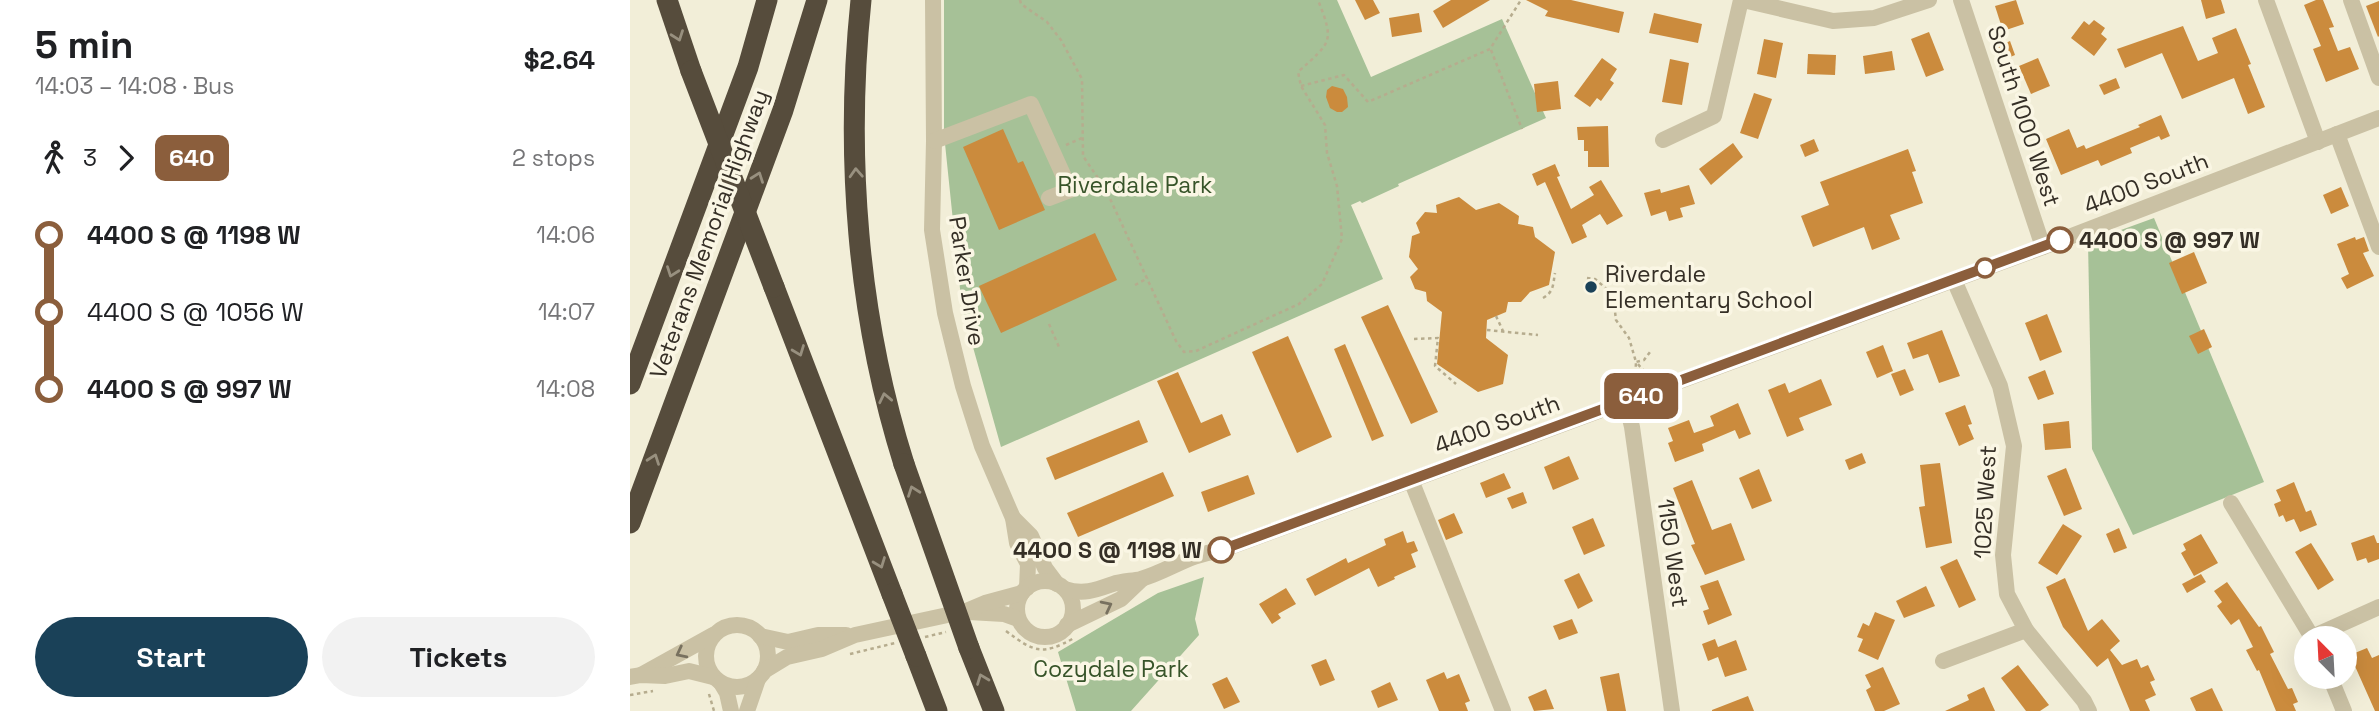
<!DOCTYPE html>
<meta charset="utf-8">
<style>
body{margin:0;font-family:"Space Grotesk",sans-serif;background:#f2f2f2;color:#202124;height:100vh;display:flex;flex-direction:column;font-size:26px;white-space:nowrap}
*{box-sizing:border-box;margin:0}
p{font-size:23px;color:#757577}
.icon{flex:none;width:38px;height:38px;fill:none;stroke:currentColor;stroke-width:2;stroke-linecap:round;stroke-linejoin:round}
.map{position:relative;flex:1;overflow:hidden}
.details{display:flex;flex-direction:column;background:#fff;width:630px}
.details>*{flex:none}
.badge{padding:0 14px;border-radius:10px;font-size:24px;line-height:46px}
.needle{width:46px;rotate:336deg}
.fabs{position:absolute;left:1664px;top:626px;display:grid;gap:14px}
.fabs a{display:grid;place-items:center;width:63px;height:63px;border-radius:50%;background:#fff;box-shadow:0 7px 28px #0002;font-size:35px}
.map>.badge{position:absolute;translate:-50% -50%;box-shadow:0 0 0 4px #fff}
.legs{display:flex;align-items:center;gap:10px;height:77px;padding:0 35px;font-size:23px}
.legs p{margin-inline-start:auto}
.summary{display:flex;align-items:center;justify-content:space-between;height:119px;padding:0 35px}
h1{font-size:38px;font-weight:600;line-height:52px}
.primary-button{display:flex;gap:14px;margin-top:auto;padding:14px 35px}
.primary-button a{flex:1;height:80px;border-radius:42px;background:#1a4158;color:#fff;font-size:28px;font-weight:600;line-height:80px;text-align:center}
.primary-button a+a{background:#f2f2f2;color:#202124}
ul{padding:0 35px;list-style:none}
li{display:flex;align-items:center;gap:24px;height:77px;font-size:26px}
li i{display:grid;place-items:center;width:10px;height:100%;margin:0 9px;background:currentColor}
li i::after{content:'';width:18px;height:18px;margin:-9px;border:5px solid;border-radius:50%;background:#fff}
li p{margin-inline-start:auto}
li:first-child i{background:linear-gradient(#0000 50%,currentColor 0)}
li:last-child i{background:linear-gradient(currentColor 50%,#0000 0)}
main{display:flex;flex:1;min-height:0}
.map>svg:first-child{display:block}
</style>
<main>
<section class="details">
<div class="summary"><div><h1>5 min</h1><p>14:03 – 14:08 · Bus</p></div><b>$2.64</b></div>
<div class="legs"><svg class="icon" aria-label="walk" viewBox="0 0 24 24"><circle cx="13" cy="4" r="2"/><path d="M13 8l-2 6 4 7M11 14l-3 7M7 12l3-4h3l4 4"/></svg>3<svg class="icon" aria-label="forward" viewBox="0 0 24 24"><path d="M9 5l7 7-7 7"/></svg><b class="badge" style="background:#8b5e3c;color:#fff">640</b><p>2 stops</p></div>
<ul>
<li><i style="color:#8b5e3c"></i><b>4400 S @ 1198 W</b><p>14:06</p></li>
<li><i style="color:#8b5e3c"></i><span>4400 S @ 1056 W</span><p>14:07</p></li>
<li><i style="color:#8b5e3c"></i><b>4400 S @ 997 W</b><p>14:08</p></li>
</ul>
<div class="primary-button"><a>Start</a><a>Tickets</a></div>
</section>
<div class="map">
<svg width="1749" height="711" viewBox="0 0 1749 711">
<rect width="100%" height="100%" fill="#f2eed8"/>
<g fill="#a6c197">
<polygon points="314,0 707,0 741,77 872,19 916,118 768,184 769,186 732,203 730,201 721,205 753,279 371,447 332,308 314,134"/>
<polygon points="1524,218 1634,482 1503,535 1462,449 1458,242"/>
<polygon points="574,577 565,619 569,635 501,711 446,711 428,652 528,593"/>
</g>
<g fill="#cb8b3d">
<polygon points="725,0 743,0 750,13 735,20"/>
<polygon points="821,0 860,0 813,28 803,11"/>
<polygon points="896,0 941,0 994,12 989,33 915,16 918,11"/>
<polygon points="1386,0 1394,24 1373,31 1365,6"/>
<polygon points="1571,0 1591,0 1595,13 1576,19"/>
<polygon points="1686,0 1693,0 1704,27 1699,28 1708,51 1720,47 1729,69 1696,82 1683,49 1691,46 1674,5"/>
<polygon points="1749,1 1749,36 1748,37 1736,6"/>
<polygon points="789,13 792,32 762,37 759,18"/>
<polygon points="1024,13 1072,24 1068,43 1019,33"/>
<polygon points="1464,20 1475,28 1471,34 1477,39 1464,56 1441,38 1454,21 1459,25"/>
<polygon points="1553,26 1568,61 1588,53 1582,38 1606,28 1621,64 1618,65 1635,107 1618,114 1604,78 1552,99 1532,53 1495,68 1487,49"/>
<polygon points="1299,32 1314,70 1296,77 1281,39"/>
<polygon points="1134,39 1153,43 1146,78 1127,74"/>
<polygon points="1380,41 1385,55 1373,60 1367,47"/>
<polygon points="1262,51 1265,70 1235,74 1233,56"/>
<polygon points="1178,54 1206,55 1205,75 1177,74"/>
<polygon points="972,58 987,69 980,80 984,83 971,101 967,98 960,107 944,96"/>
<polygon points="1408,58 1420,86 1401,94 1389,66"/>
<polygon points="1040,59 1059,63 1052,105 1032,102"/>
<polygon points="1486,78 1490,88 1474,95 1469,85"/>
<polygon points="928,81 931,109 907,112 904,84"/>
<polygon points="702,86 713,89 717,97 718,107 712,112 707,112 700,108 696,97 697,90"/>
<polygon points="1124,93 1142,99 1128,139 1110,133"/>
<polygon points="1531,115 1540,136 1531,140 1529,136 1500,148 1502,153 1471,166 1468,160 1431,175 1416,139 1439,129 1447,148 1454,145 1456,149 1510,127 1508,125"/>
<polygon points="978,126 979,167 958,167 958,151 954,151 954,140 948,140 947,127"/>
<polygon points="373,129 388,163 393,161 415,210 369,230 333,147"/>
<polygon points="1184,139 1189,151 1175,157 1170,145"/>
<polygon points="1103,143 1113,157 1081,185 1069,169"/>
<polygon points="1278,149 1286,171 1282,172 1293,203 1260,215 1270,239 1242,250 1234,227 1183,247 1171,216 1199,205 1190,182"/>
<polygon points="925,164 930,176 927,177 941,209 964,195 959,187 971,180 993,216 977,225 970,214 952,225 957,237 942,244 915,182 907,186 902,174"/>
<polygon points="1059,185 1065,204 1050,208 1053,217 1039,221 1036,211 1021,216 1014,193 1030,189 1031,193"/>
<polygon points="1711,187 1719,206 1701,214 1693,195"/>
<polygon points="829,197 846,210 869,203 889,216 888,224 903,227 905,237 925,252 919,285 900,292 891,302 878,302 876,312 857,320 856,338 878,355 873,384 848,392 807,364 812,312 797,301 796,292 785,289 780,277 788,269 779,257 782,236 790,233 786,223 795,212 807,213 806,205"/>
<polygon points="465,233 487,280 371,333 349,286"/>
<polygon points="1725,237 1726,240 1734,237 1739,251 1733,253 1744,276 1717,289 1711,278 1719,274 1707,244"/>
<polygon points="1564,252 1577,283 1552,294 1539,263"/>
<polygon points="758,305 808,412 781,424 731,317"/>
<polygon points="1417,314 1432,352 1410,361 1395,323"/>
<polygon points="1574,329 1582,347 1568,354 1559,336"/>
<polygon points="1312,330 1330,376 1309,383 1298,354 1283,359 1277,343"/>
<polygon points="658,336 702,437 667,453 622,352"/>
<polygon points="715,344 754,436 742,441 704,349"/>
<polygon points="1253,345 1263,371 1247,378 1236,352"/>
<polygon points="1275,369 1284,390 1270,396 1261,374"/>
<polygon points="1415,370 1424,394 1408,400 1398,377"/>
<polygon points="548,372 571,423 592,414 601,435 559,453 527,381"/>
<polygon points="1191,379 1202,405 1169,418 1174,430 1157,437 1138,390 1155,383 1159,393"/>
<polygon points="1108,403 1121,434 1109,439 1105,430 1072,444 1074,451 1045,462 1038,443 1043,441 1038,428 1059,420 1064,433 1084,426 1080,416"/>
<polygon points="1335,405 1342,424 1338,425 1344,439 1329,446 1315,413"/>
<polygon points="509,420 518,442 425,480 416,458"/>
<polygon points="1439,421 1441,448 1415,450 1413,424"/>
<polygon points="1232,453 1236,463 1219,470 1215,460"/>
<polygon points="939,456 949,479 923,490 914,467"/>
<polygon points="1310,463 1322,543 1296,548 1289,507 1295,506 1290,465"/>
<polygon points="1436,468 1452,509 1434,516 1417,476"/>
<polygon points="1129,469 1142,501 1122,509 1109,478"/>
<polygon points="533,472 544,496 448,537 437,513"/>
<polygon points="874,473 881,488 856,498 850,483"/>
<polygon points="618,475 625,494 578,512 571,492"/>
<polygon points="1062,480 1082,530 1101,523 1115,560 1075,575 1061,545 1065,544 1043,488"/>
<polygon points="1664,482 1676,512 1681,510 1687,525 1670,532 1664,519 1656,522 1653,515 1649,517 1644,504 1651,501 1646,490"/>
<polygon points="893,492 897,503 882,509 877,498"/>
<polygon points="824,513 833,533 816,540 808,520"/>
<polygon points="963,518 975,546 954,555 942,527"/>
<polygon points="1433,524 1452,536 1427,575 1408,563"/>
<polygon points="1489,528 1497,548 1484,553 1476,534"/>
<polygon points="773,531 777,543 784,541 788,551 781,554 786,567 764,577 765,579 748,587 739,568 685,596 676,579 716,558 718,563 756,545 754,539"/>
<polygon points="1571,534 1588,563 1564,576 1551,553 1556,550 1553,544"/>
<polygon points="1744,535 1747,543 1749,543 1749,559 1738,563 1736,558 1727,561 1721,543"/>
<polygon points="1681,543 1704,580 1688,590 1665,552"/>
<polygon points="1327,559 1346,600 1329,608 1310,567"/>
<polygon points="949,573 963,601 948,609 934,580"/>
<polygon points="1571,574 1576,582 1557,593 1552,584"/>
<polygon points="1435,578 1458,631 1472,619 1490,641 1480,650 1492,665 1507,659 1511,668 1518,665 1525,680 1520,682 1526,695 1515,700 1520,711 1500,711 1478,658 1467,667 1433,627 1416,587"/>
<polygon points="1088,580 1102,615 1078,625 1073,611 1079,609 1070,586"/>
<polygon points="1597,582 1629,627 1631,626 1644,652 1640,654 1658,689 1662,688 1668,702 1663,704 1666,711 1646,711 1629,670 1627,671 1616,650 1623,647 1609,619 1601,625 1587,606 1592,602 1584,591"/>
<polygon points="1296,586 1305,606 1274,618 1266,601"/>
<polygon points="656,588 666,604 648,614 651,618 642,624 629,604"/>
<polygon points="1245,612 1265,620 1248,660 1228,651 1233,639 1227,637 1233,623 1239,626"/>
<polygon points="942,619 948,633 929,640 923,626"/>
<polygon points="1085,639 1088,647 1106,640 1117,670 1095,677 1088,657 1078,661 1072,644"/>
<polygon points="1737,648 1742,658 1749,655 1749,711 1745,711 1720,655"/>
<polygon points="696,659 705,680 690,686 681,665"/>
<polygon points="1388,665 1419,705 1410,711 1396,711 1371,678"/>
<polygon points="1253,667 1270,704 1254,711 1245,711 1236,690 1241,687 1235,675"/>
<polygon points="814,672 817,679 829,674 840,701 835,703 838,711 809,711 796,680"/>
<polygon points="989,673 996,711 977,711 970,677"/>
<polygon points="597,677 610,702 594,709 582,684"/>
<polygon points="760,682 768,700 748,708 741,691"/>
<polygon points="1354,687 1365,711 1315,711 1339,700 1337,695"/>
<polygon points="1582,688 1593,711 1566,711 1560,698"/>
<polygon points="916,689 924,709 904,711 898,697"/>
<polygon points="1118,696 1124,711 1082,711 1082,710"/>
</g>
<g fill="none" stroke-linecap="round" stroke-linejoin="round">
<g stroke="#b6ac8e" stroke-width="2.5" stroke-dasharray="3.5 3.5" stroke-linecap="butt">
<path d="M390,0L391,4L417,22L431,40L452,79L453,156L476,190L546,341L554,352L566,351L669,304L692,284L712,239L707,186L697,153L695,125L671,86L668,72C701,42 705,43 688,0"/>
<polyline points="861,50 892,129"/>
<polyline points="671,86 714,75 738,102 860,49 891,0"/>
<polyline points="436,145 452,138"/>
<polyline points="957,278 965,279 978,290 984,303 986,320 999,338 1006,362 1005,381"/>
<polyline points="505,285 518,278"/>
<path d="M913,298C924,292 923,284 925,273"/>
<polyline points="866,316 873,331"/>
<polyline points="419,324 429,347"/>
<polyline points="857,330 908,335"/>
<polyline points="784,339 808,338 805,366 826,384"/>
<polyline points="1015,372 1006,362 1014,360 1020,352"/>
<path d="M376,631C404,652 412,656 444,638"/>
<polyline points="295,637 316,632"/>
<polyline points="220,654 265,643"/>
<polyline points="79,694 84,711"/>
<polyline points="0,695 23,691"/>
</g>
<g stroke="#cac1a4" stroke-width="16">
<polyline points="303,0 304,141 302,230 315,313 333,386 352,446 383,518 387,543 398,564 397,588"/>
<polyline points="1113,0 1203,21 1244,18 1299,0"/>
<polyline points="1331,0 1413,247"/>
<polyline points="1636,0 1688,142"/>
<polyline points="1721,0 1749,78"/>
<polyline points="1707,134 1749,247"/>
<polyline points="1033,140 1084,116 1111,0"/>
<polyline points="304,141 401,104 440,190 419,198"/>
<polyline points="1324,280 1370,386 1384,446 1373,555 1377,594 1396,630 1454,701 1459,711"/>
<polyline points="996,402 1002,427 1042,711"/>
<polyline points="781,480 873,711"/>
<polyline points="1601,503 1683,639"/>
<polyline points="383,518 401,536 415,568 427,584"/>
<circle cx="415" cy="609" r="28"/>
<path d="M435,589C453,595 466,590 483,584C492,581 502,581 511,579C539,571 559,554 589,551L1413,247L1749,118"/>
<polyline points="339,612 374,614 388,619"/>
<circle cx="107" cy="656" r="31"/>
<polyline points="437,625 491,599 512,579"/>
<polyline points="130,636 158,642 188,635 216,635"/>
<polyline points="1682,637 1749,607"/>
<polyline points="1313,661 1396,630"/>
<polyline points="134,671 157,657 192,649 225,635 336,611 355,603 392,593"/>
<polyline points="11,675 83,635"/>
<polyline points="0,677 11,675 35,676 59,671 83,677"/>
<polyline points="1700,677 1714,711"/>
<polyline points="91,683 97,693 101,711"/>
<polyline points="117,711 128,679"/>
</g>
<g stroke="#564c3c" stroke-width="21">
<polyline points="37,0 61,71"/>
<path d="M231,0C215,154 227,315 274,464"/>
<polyline points="144,287 262,594"/>
<polyline points="0,384 118,67 137,0"/>
<polyline points="0,523 153,110 187,0"/>
<polyline points="339,648 364,711"/>
<polyline points="286,656 307,711"/>
</g>
<g stroke="#564c3c" stroke-width="21">
<polyline points="61,71 144,287"/>
<polyline points="274,464 339,648"/>
<polyline points="262,594 286,656"/>
</g>
</g>
<defs><path id="oneway-chevron" d="M-2-3.5L2.5 0L-2 3.5" fill="none" stroke-width="1.6" stroke-linecap="round" stroke-linejoin="round" transform="scale(1.75)"/></defs>
<g stroke="#98907f">
<use href="#oneway-chevron" transform="translate(48 36) rotate(70)"/>
<use href="#oneway-chevron" transform="translate(226 173) rotate(-93)"/>
<use href="#oneway-chevron" transform="translate(128 177) rotate(-70)"/>
<use href="#oneway-chevron" transform="translate(42 272) rotate(110)"/>
<use href="#oneway-chevron" transform="translate(169 351) rotate(69)"/>
<use href="#oneway-chevron" transform="translate(255 398) rotate(-102)"/>
<use href="#oneway-chevron" transform="translate(24 459) rotate(-70)"/>
<use href="#oneway-chevron" transform="translate(283 491) rotate(-110)"/>
<use href="#oneway-chevron" transform="translate(250 563) rotate(69)"/>
<use href="#oneway-chevron" transform="translate(352 679) rotate(-111)"/>
</g>
<g stroke="#78715f">
<use href="#oneway-chevron" transform="translate(477 606) rotate(-27)"/>
<use href="#oneway-chevron" transform="translate(51 653) rotate(153)"/>
</g>
<g fill="none" stroke-linecap="round" stroke-linejoin="round">
<defs>
<polyline id="line-1" points="591,550 1430,240"/>
</defs>
<use href="#line-1" stroke="#fff" stroke-width="16"/>
<use href="#line-1" stroke="#8b5e3c" stroke-width="10"/>
</g>
<g fill="#fff" stroke="#8b5e3c" stroke-width="3.5">
<circle cx="1430" cy="240" r="12"/>
<circle cx="1355" cy="268" r="9"/>
<circle cx="591" cy="550" r="12"/>
</g>
<circle fill="#1a4158" stroke="#faf6e4" stroke-width="2.5" cx="961" cy="287" r="7"/>
<g text-anchor="middle" stroke-width="7" stroke-linejoin="round" paint-order="stroke">
<g font-size="23" fill="#352f26" stroke="#faf6e4">
<text transform="translate(1394 116) rotate(72)" y="8">South 1000 West</text>
<text transform="translate(1516 183) rotate(-21)" y="8">4400 South</text>
<text transform="translate(79 234) rotate(-70)" y="8">Veterans Memorial Highway</text>
<text transform="translate(337 281) rotate(81)" y="8">Parker Drive</text>
<text transform="translate(867 424) rotate(-20)" y="8">4400 South</text>
<text transform="translate(1355 502) rotate(-87)" y="8">1025 West</text>
<text transform="translate(1043 553) rotate(82)" y="8">1150 West</text>
</g>
<g font-size="23" fill="#375429" stroke="#faf6e4">
<text x="505" y="193">Riverdale Park</text>
<text x="481" y="677">Cozydale Park</text>
</g>
<g font-size="23" font-weight="bold" fill="#352f26" stroke="#faf6e4" text-anchor="start">
<text x="1449" y="248">4400 S @ 997 W</text>
<text x="572" y="558" text-anchor="end">4400 S @ 1198 W</text>
</g>
<g font-size="23" fill="#352f26" stroke="#faf6e4" text-anchor="start">
<text x="975" y="282">Riverdale<tspan x="975" dy="26">Elementary School</tspan></text>
</g>
</g>
</svg>
<div class="fabs">
<a><svg class="needle" viewBox="-14 -14 28 28"><path d="M0-13l5 13h-10z" fill="#e53935"/><path d="M0 13l5-13h-10z" fill="#757577"/></svg></a>
</div>
<b class="badge" style="left:1011px;top:396px;background:#8b5e3c;color:#fff">640</b>
</div>
</main>
